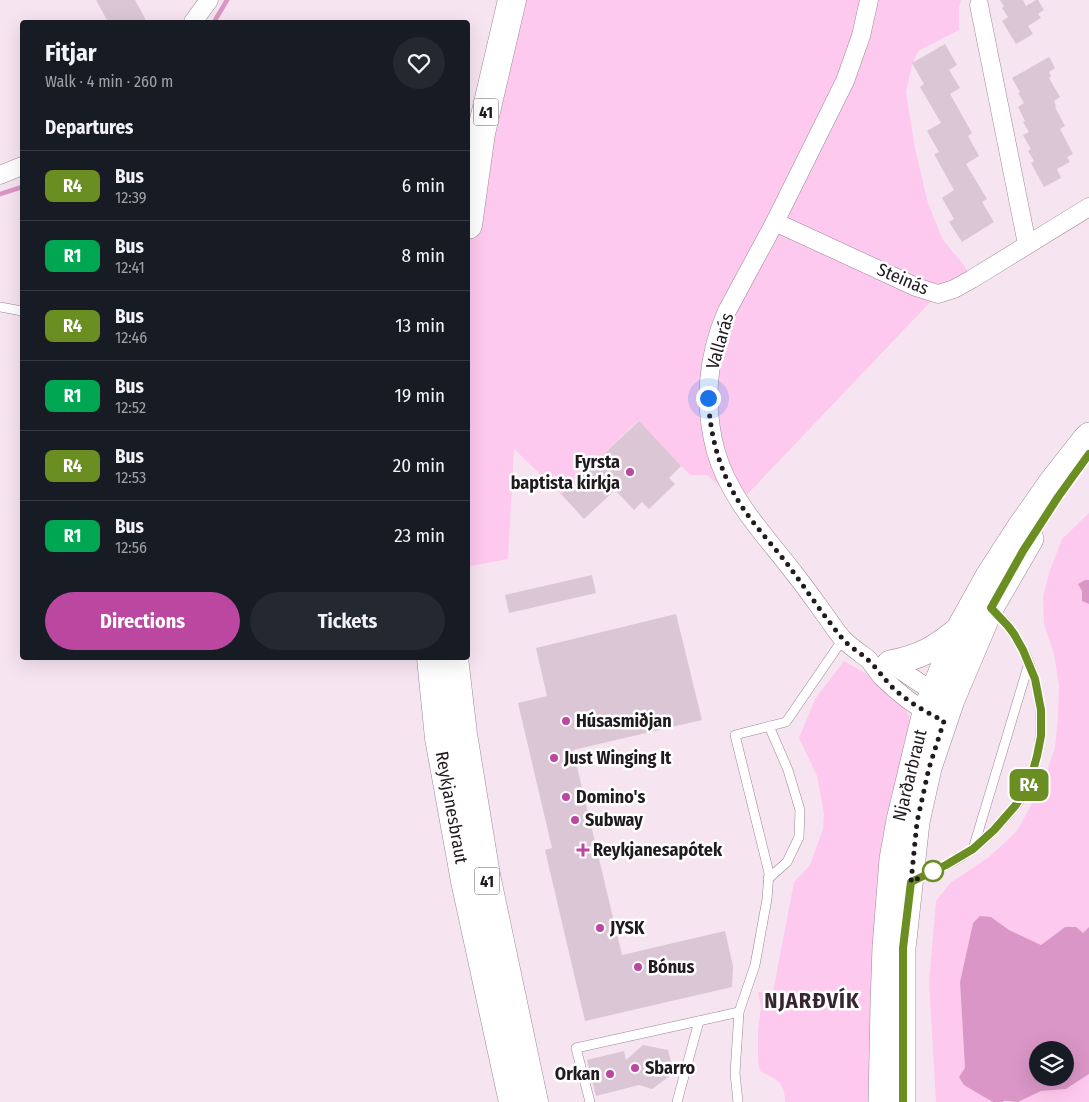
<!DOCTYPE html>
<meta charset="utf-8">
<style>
body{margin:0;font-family:"Fira Sans Condensed",sans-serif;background:#242831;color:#f1f3f6;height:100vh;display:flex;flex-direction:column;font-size:19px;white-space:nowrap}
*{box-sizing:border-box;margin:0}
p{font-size:16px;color:#9ea1a6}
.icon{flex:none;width:28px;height:28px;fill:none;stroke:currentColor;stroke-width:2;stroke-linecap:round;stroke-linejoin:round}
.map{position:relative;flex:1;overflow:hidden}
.side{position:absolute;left:20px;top:20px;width:450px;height:640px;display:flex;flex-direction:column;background:#171b24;border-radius:5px;box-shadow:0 5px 20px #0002}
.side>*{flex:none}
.badge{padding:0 10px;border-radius:8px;font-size:18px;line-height:32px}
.controls{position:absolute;left:1029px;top:1041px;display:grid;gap:10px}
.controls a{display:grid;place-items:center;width:45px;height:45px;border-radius:50%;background:#171b24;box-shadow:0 5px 20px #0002;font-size:25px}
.you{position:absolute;width:25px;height:25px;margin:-12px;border:4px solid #fff;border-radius:50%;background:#1a73e8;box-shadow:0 0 0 8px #1a73e833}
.map>.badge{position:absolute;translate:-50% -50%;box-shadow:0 0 0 2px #fff}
h2{padding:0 25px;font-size:19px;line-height:45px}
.round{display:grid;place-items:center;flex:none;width:52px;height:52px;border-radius:26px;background:#242831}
.overview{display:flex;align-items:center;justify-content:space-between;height:85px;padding:0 25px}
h1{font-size:24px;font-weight:700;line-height:38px}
.button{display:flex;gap:10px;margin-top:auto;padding:10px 25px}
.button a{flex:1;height:58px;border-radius:30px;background:#bb47a1;color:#fff;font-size:20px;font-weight:700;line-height:58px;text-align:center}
.button a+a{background:#242831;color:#f1f3f6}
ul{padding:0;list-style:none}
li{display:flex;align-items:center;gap:15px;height:70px;padding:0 25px;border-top:1px solid #363941}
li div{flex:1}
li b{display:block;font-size:19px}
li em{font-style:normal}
li .badge{min-width:55px;font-weight:700;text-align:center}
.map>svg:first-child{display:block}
</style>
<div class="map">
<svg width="1089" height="1102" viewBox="0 0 1089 1102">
<rect width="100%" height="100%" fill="#f7e4f1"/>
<g fill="#fec9ee">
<polygon points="513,0 961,0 959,8 959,30 918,51 912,65 906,92 915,149 928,203 943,240 963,264 972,279 938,294 739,503 707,475 690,475 638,421 561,494 514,449 508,559 471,566 468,560 468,255 482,133"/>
<polygon points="1089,513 1089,580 1085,580 1082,591 1082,601 1089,604 1089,927 1083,933 1065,927 1041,945 1009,930 991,917 973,923 960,982 965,1068 986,1098 993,1102 936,1102 929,982 936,901 950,883 988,858 1017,831 1043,783 1055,747 1058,718 1059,686 1054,654 1044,624 1043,597 1049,573 1062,539"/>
<path d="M844,661L872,677L903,705L909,716L911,736L877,1102H785C785,1082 776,1079 760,1071L758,1061V1030L761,1008L758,992H773L794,882L810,865L823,829L824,814L817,776L799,738L815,699Z"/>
<polygon points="1089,1074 1089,1102 1018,1102 1041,1091 1066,1089"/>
</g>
<g fill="#d996c6" fill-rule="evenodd">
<polygon points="1085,580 1089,580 1089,604 1082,601 1082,591 1078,584"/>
<path d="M980,916L991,917L1009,930L1041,945L1065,927H1076L1083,933L1089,927V1074L1066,1089L1041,1091L1018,1102L1004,1101L1003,1102H993L986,1098L964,1085L959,1077L965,1068L960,982L973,923ZM1038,1050H1065V1078H1038Z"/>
</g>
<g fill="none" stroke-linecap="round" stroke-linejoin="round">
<g stroke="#d996c6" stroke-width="4.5">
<polyline points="214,22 227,0"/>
<polyline points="0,194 22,187"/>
</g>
</g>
<g fill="#dac6d4">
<polygon points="96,0 135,0 147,22 108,22"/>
<polygon points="1000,0 1023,0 1026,6 1036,0 1038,0 1044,10 1038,14 1041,18 1028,26 1033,34 1016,44 1002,21 1008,17 1002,8 1004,6"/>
<polygon points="945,44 957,65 949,70 960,88 950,94 972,133 968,136 979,156 966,164 987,199 982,202 994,222 962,242 949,222 954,219 942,198 954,190 934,154 939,152 927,131 941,123 920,87 924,84 912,63"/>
<polygon points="1049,57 1055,68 1049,72 1051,76 1049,78 1060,97 1054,101 1056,106 1055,107 1065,126 1060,129 1073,154 1067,157 1070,162 1057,169 1061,178 1044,187 1031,163 1034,161 1028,151 1031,149 1023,135 1029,132 1023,122 1025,121 1018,107 1024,103 1018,93 1020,92 1012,78"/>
<polygon points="639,421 681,466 669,478 675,484 649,509 642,502 634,510 615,490 584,519 561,494"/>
<polygon points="592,575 596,593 509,613 505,595"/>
<polygon points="676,614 702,720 573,750 622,955 725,931 733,966 732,987 585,1021 545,850 552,848 518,703 547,696 536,648"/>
<polygon points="643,1045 668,1050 674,1073 652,1089 639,1085 596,1096 587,1060 624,1051 626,1060"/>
</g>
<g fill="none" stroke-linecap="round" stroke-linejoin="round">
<defs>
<g id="lane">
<polyline points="0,307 22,311"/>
<polyline points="973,849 1029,663"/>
<polyline points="768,879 787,862 799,837 800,810 788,770 769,726"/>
<path d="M914,881C932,872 958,861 974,848C993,833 1017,807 1029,786C1032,779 1033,771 1035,764C1048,717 1038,666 1009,627C1005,621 999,616 993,611"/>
<polyline points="590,1102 576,1048 739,1012"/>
<polyline points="677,1102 699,1021"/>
<polyline points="738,1102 735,1073 739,1012 755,965 767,899 769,873 735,735 786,722 843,639"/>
</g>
<g id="street">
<path d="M869,0L861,36L845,81L775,222L727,311C707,356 703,405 716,452C730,500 765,535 794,573C806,588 817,604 828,619C833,626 838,634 844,640C851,647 860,653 868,659C873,665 877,671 882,677C897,692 914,706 934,716"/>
<polyline points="979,5 1027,244"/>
<polyline points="193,22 209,0"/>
<polyline points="0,175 22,166"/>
<polyline points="775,222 916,287 938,294 954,289 972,279 1089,207"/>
<polyline points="885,663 890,663 932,691 942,695"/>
</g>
<g id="secondary">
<path d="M890,663C921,657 934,649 958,630"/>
<path id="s1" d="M881,1102L883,1004L885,947L892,859L899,820L925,712L958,630L988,576L1019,528L1052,481L1085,439L1089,435"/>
<polyline points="903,1102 903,948 917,822 929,768 952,700 991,608 1031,539"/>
</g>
<g id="highway">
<polyline points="468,225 481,133 512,0"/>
<path id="s2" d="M431,658L439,738L465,881L513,1102"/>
<polyline points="454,658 463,734 486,875 534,1102"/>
</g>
</defs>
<use href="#lane" stroke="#9a8895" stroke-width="10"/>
<use href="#street" stroke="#9a8895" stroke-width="19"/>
<use href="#secondary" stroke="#9a8895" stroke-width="26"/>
<use href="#highway" stroke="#9a8895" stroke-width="29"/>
<use href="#lane" stroke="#fff" stroke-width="9"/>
<use href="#street" stroke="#fff" stroke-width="18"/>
<use href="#secondary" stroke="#fff" stroke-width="25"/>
<use href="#highway" stroke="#fff" stroke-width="28"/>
</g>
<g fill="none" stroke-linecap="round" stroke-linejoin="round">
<defs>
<polyline id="line" points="903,1102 903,948 911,882 946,865 973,849 994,830 1015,806 1029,785 1037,756 1041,736 1041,710 1035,679 1023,650 1014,634 1008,626 991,608 1023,551 1058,497 1089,454"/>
</defs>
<use href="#line" stroke="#fff" stroke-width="11"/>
<use href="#line" stroke="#6b8e23" stroke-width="8"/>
<path stroke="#211a1f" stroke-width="5" stroke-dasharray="0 9" d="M708,398C710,429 716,458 730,486C744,515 768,539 788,565C806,589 823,615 842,638C849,647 860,652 868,660C877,668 884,679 893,688C908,702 926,712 944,721L929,768L917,822L911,882L935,870L933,871"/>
</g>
<g fill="#bb47a1" stroke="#fff" stroke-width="2">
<circle cx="630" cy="472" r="5"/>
<circle cx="566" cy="721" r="5"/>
<circle cx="554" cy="758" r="5"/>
<circle cx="566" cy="797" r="5"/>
<circle cx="575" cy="820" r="5"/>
<path d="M580.5 842.5h5v5h5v5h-5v5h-5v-5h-5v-5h5z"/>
<circle cx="600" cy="928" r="5"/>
<circle cx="638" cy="967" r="5"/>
<circle cx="635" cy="1068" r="5"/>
<circle cx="610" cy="1074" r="5"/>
</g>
<circle fill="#fff" stroke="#6b8e23" stroke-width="2.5" cx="933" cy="871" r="10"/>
<g text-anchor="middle" stroke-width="5" stroke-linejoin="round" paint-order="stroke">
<g fill="#fff" stroke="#645f62" stroke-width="1">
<rect x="473.5" y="98.5" width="25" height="27" rx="4"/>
<rect x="474.5" y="867.5" width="25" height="27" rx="4"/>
</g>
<g font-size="16" font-weight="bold" fill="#211a1f">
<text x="486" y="118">41</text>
<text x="487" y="887">41</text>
</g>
<g font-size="18" fill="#211a1f" stroke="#fff">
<text transform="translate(903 279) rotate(23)" y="6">Steinás</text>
<text transform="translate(720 341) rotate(-74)" y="6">Vallarás</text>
<text dy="6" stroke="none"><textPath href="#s1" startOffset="329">Njarðarbraut</textPath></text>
<text dy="6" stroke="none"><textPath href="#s2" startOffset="151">Reykjanesbraut</textPath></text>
</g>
<g font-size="18" font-weight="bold" fill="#211a1f" stroke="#fff" text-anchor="start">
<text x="620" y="468" text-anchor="end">Fyrsta<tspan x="620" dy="21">baptista kirkja</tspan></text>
<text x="576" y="727">Húsasmiðjan</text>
<text x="564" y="764">Just Winging It</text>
<text x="576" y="803">Domino's</text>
<text x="585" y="826">Subway</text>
<text x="593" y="856">Reykjanesapótek</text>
<text x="610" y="934">JYSK</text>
<text x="648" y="973">Bónus</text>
<text x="645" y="1074">Sbarro</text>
<text x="600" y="1080" text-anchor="end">Orkan</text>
</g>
<g font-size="22" font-weight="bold" letter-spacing="1" fill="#352631" stroke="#fff">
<text x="812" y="1008">NJARÐVÍK</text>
</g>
</g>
</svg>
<div class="controls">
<a><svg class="icon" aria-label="layers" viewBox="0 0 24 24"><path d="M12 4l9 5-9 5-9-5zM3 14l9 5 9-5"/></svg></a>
</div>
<div class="you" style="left:708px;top:398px"></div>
<b class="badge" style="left:1029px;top:785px;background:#6b8e23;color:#fff">R4</b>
<section class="side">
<div class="overview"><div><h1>Fitjar</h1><p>Walk · 4 min · 260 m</p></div><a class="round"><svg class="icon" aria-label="heart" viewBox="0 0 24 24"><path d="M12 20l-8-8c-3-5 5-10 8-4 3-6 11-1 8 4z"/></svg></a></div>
<h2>Departures</h2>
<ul>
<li><span class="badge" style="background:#6b8e23;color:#fff">R4</span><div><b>Bus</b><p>12:39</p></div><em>6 min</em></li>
<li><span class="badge" style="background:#00a651;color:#fff">R1</span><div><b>Bus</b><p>12:41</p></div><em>8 min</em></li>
<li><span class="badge" style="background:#6b8e23;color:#fff">R4</span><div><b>Bus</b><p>12:46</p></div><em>13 min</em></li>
<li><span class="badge" style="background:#00a651;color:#fff">R1</span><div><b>Bus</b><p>12:52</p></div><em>19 min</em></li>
<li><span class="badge" style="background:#6b8e23;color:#fff">R4</span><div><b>Bus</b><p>12:53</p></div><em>20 min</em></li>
<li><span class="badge" style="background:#00a651;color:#fff">R1</span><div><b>Bus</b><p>12:56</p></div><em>23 min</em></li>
</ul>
<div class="button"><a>Directions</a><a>Tickets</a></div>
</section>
</div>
